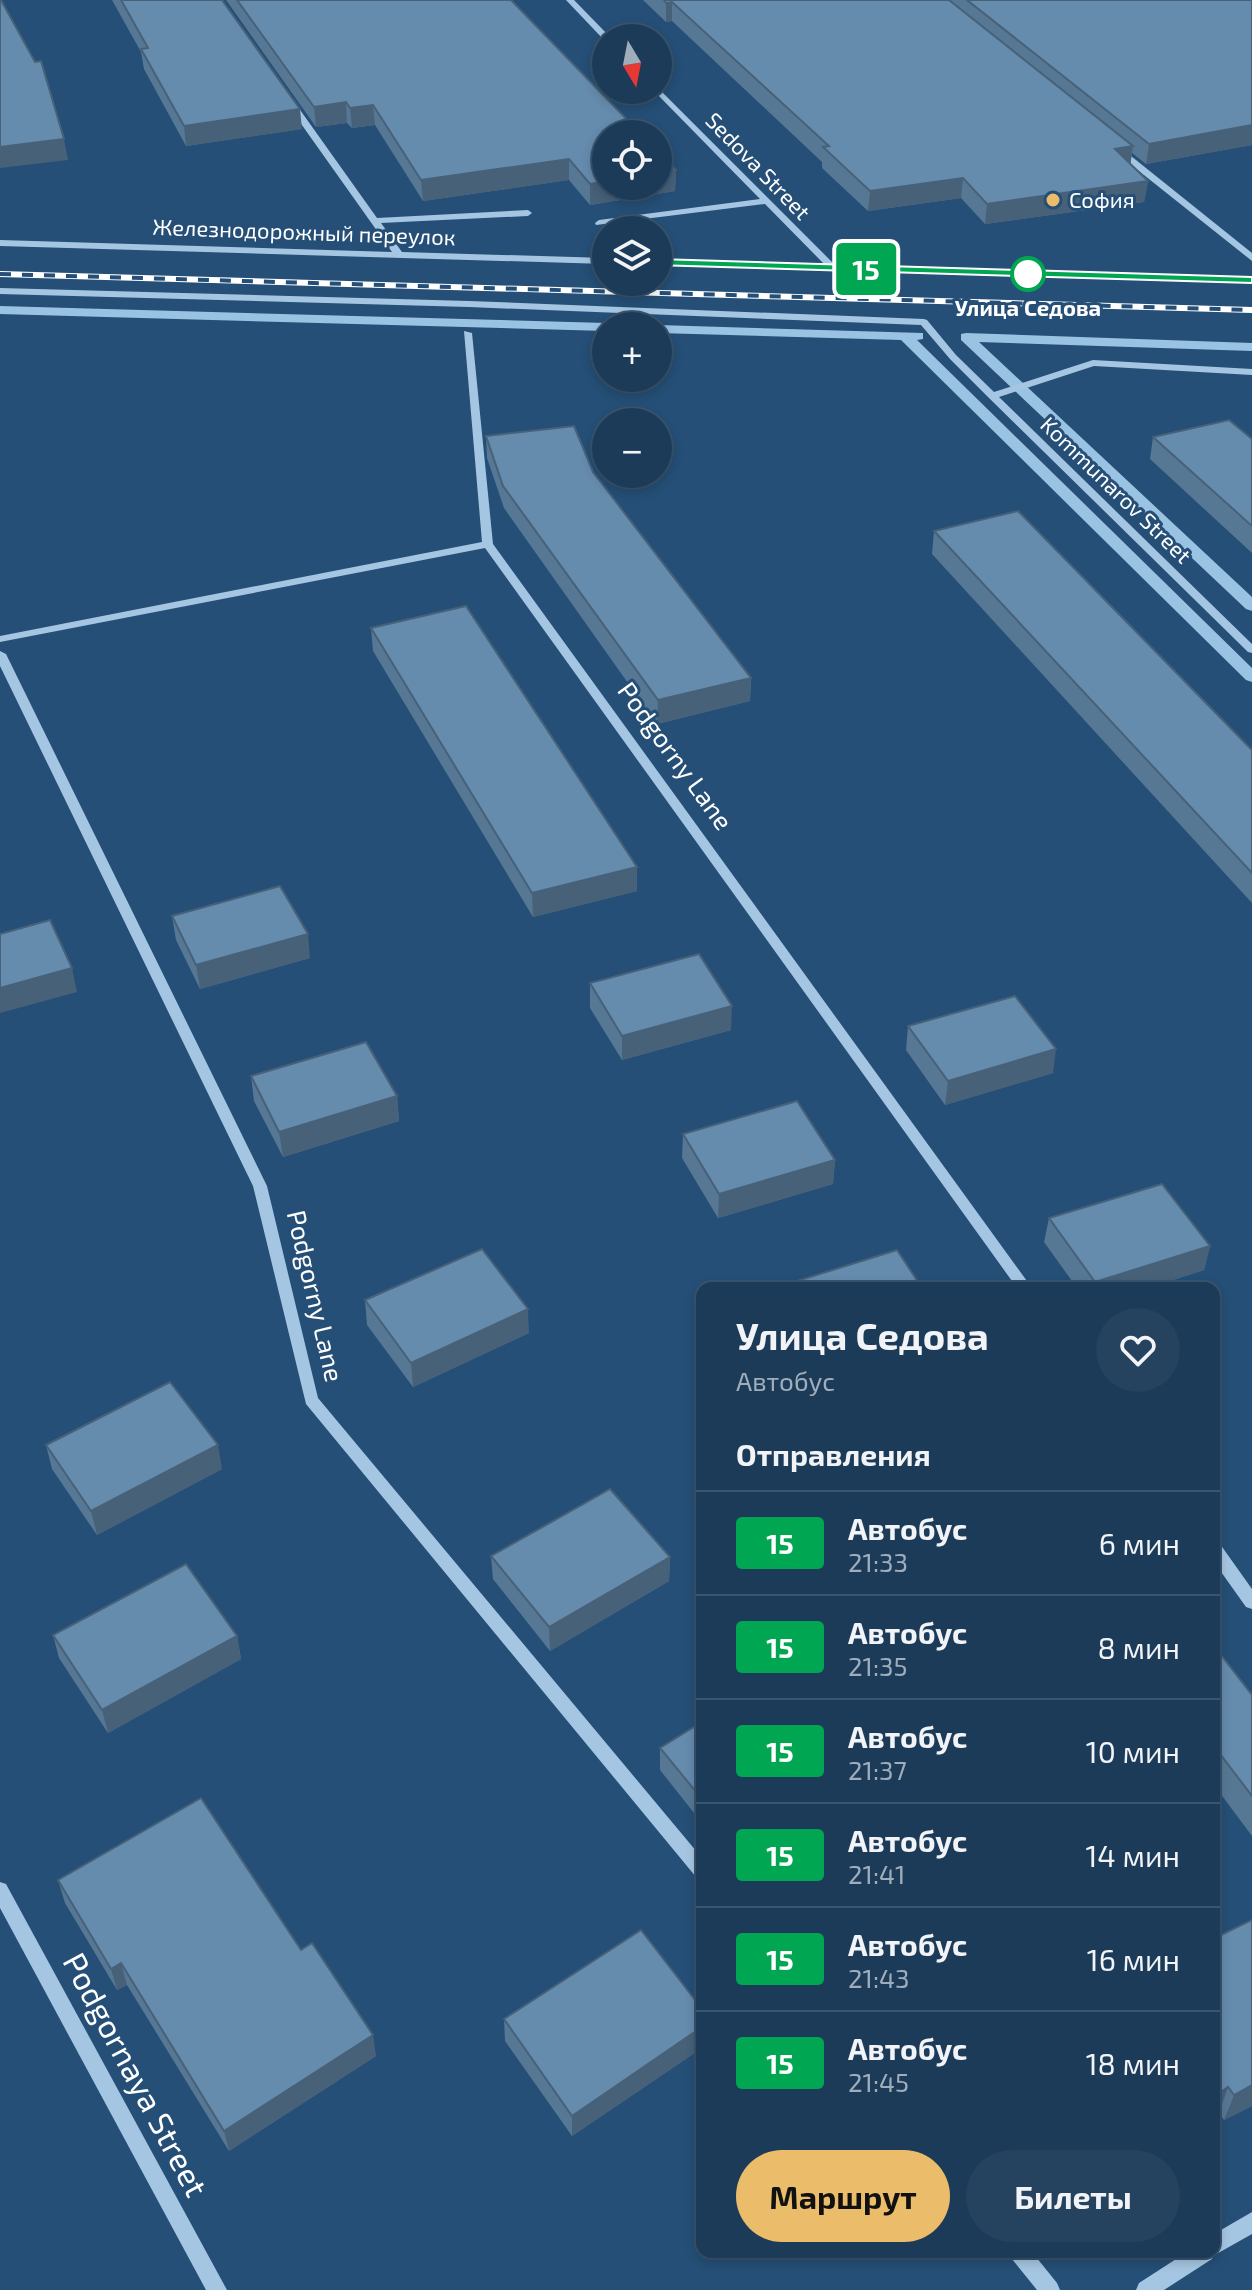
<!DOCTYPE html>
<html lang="ru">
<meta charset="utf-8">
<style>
body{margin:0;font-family:"Exo 2",sans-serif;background:#25425e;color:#f1f3f6;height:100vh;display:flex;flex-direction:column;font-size:30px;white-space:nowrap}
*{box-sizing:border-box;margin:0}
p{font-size:26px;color:#a0adba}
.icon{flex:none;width:44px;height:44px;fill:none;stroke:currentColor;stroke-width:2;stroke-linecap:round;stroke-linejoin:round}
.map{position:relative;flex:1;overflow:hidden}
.panel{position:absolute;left:696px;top:1282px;width:524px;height:976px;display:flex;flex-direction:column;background:#1c3b58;border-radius:16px;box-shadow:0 4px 12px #0003,0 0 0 2px #3a556e}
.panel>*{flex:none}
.badge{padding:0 16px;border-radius:6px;font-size:28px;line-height:52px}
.needle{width:52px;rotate:170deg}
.tools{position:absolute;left:592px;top:24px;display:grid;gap:16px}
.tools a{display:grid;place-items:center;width:80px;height:80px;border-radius:50%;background:#1c3b58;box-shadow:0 4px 12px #0003,0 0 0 2px #3a556e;font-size:40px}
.map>.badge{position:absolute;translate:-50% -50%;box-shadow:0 0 0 4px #fff}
h2{padding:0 40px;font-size:30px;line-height:72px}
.round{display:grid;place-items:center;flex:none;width:84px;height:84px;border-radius:42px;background:#25425e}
.summary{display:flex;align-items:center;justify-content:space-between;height:136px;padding:0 40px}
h1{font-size:38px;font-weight:700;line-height:60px}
.button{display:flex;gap:16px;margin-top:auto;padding:16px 40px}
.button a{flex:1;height:92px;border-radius:48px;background:#ebbc6a;color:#111;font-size:32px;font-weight:700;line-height:92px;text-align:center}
.button a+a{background:#25425e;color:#f1f3f6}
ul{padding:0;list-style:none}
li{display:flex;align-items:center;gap:24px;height:104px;padding:0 40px;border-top:2px solid #3a556e}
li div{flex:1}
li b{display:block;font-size:30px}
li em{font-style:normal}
li .badge{min-width:88px;font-weight:700;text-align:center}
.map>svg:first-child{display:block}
</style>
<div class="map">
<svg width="1252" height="2290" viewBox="0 0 1252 2290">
<rect width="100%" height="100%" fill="#254f76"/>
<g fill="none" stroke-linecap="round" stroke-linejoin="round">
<g fill="#9ac2e3" fill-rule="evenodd">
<polygon points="0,306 606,323 612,326 606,326 606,331 0,314"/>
<polygon points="658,325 923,333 923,339 917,340 1252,668 1252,682 1246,680 901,340 658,333 658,326 654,326"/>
<polygon points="966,333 1252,343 1252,351 979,342 1252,597 1252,611 1246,609 961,340 961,334"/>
</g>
<g fill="#a5c6e2" fill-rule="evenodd">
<polygon points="566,0 574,0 611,38 604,40"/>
<polygon points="658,88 835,265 1252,277 1252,283 658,265 658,259 824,264 765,204 596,225 595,223 599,220 760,199 655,92 654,90 658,90"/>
<polygon points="287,100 293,100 377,218 528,210 532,213 528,216 381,223 402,252 606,258 606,264 0,246 0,240 392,252 287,104"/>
<polygon points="1115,148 1121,148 1252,253 1252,261 1115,152"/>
<polygon points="0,288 469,301 924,319 927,320 956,355 994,392 1093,360 1252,369 1252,375 1094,366 999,397 1252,644 1252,653 1248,652 989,398 950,359 921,325 469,307 0,294"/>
<polygon points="464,331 472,333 493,544 1032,1288 1017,1288 485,548 0,642 0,636 482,542"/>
<polygon points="0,651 6,654 267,1186 318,1398 702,1858 702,1879 696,1877 306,1404 253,1186 0,666"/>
<polygon points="1214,1542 1220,1544 1252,1589 1252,1609 1246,1607 1214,1562"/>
<polygon points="0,1882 6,1884 227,2290 206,2290 0,1908"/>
<polygon points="1252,2212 1252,2234 1213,2256 1212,2259 1164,2290 1136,2290 1139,2283 1187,2252 1214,2252 1214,2234"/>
<polygon points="1009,2252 1032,2252 1057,2283 1060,2290 1037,2290 1012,2259"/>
</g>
<defs>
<polyline id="rail" points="0,274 1252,310"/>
</defs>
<use href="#rail" stroke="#fff" stroke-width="6"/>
<use href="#rail" stroke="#254f76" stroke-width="4" stroke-dasharray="11" stroke-linecap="butt"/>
</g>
<g fill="#577895">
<polygon points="112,0 222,0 302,129 186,146 144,69 141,52"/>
<polygon points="226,0 511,0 676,170 675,191 590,205 569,180 423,201 375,125 352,128 347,123 316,127"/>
<polygon points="643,0 1252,0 1252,145 1146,164 1132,153 1130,164 1148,181 1144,202 985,224 961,198 868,211 822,168 822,162 672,21 666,22"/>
<polygon points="486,436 751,678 750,701 657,724 504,508 487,458"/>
<polygon points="1153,437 1252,439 1252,553 1150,459"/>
<polygon points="934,531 1252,750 1252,903 932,554"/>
<polygon points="371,628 637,891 533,917 373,651"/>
<polygon points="172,916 310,958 200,989 176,940"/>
<polygon points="590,983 731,1030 622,1060 590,1008"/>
<polygon points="908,1026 1053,1073 945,1105 906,1050"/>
<polygon points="251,1076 397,1096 399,1121 283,1157 254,1101"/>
<polygon points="683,1134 835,1160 833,1184 718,1218 682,1158"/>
<polygon points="1049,1218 1210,1246 1204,1270 1148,1288 1077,1288 1044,1242"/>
<polygon points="365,1300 529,1333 413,1387 367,1325"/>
<polygon points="46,1445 222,1469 97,1535 52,1469"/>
<polygon points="491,1556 670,1557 669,1581 550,1651 493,1579"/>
<polygon points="53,1635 237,1636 241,1659 108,1733 59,1658"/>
<polygon points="1214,1646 1252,1695 1252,1836 1214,1785"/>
<polygon points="702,1722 702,1823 660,1770 660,1748"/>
<polygon points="58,1880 301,1950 376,2056 229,2151 127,1985 117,1990 65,1903"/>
<polygon points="1252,1920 1252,2106 1224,2120 1219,2113 1217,1937"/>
<polygon points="702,2009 702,2048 572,2136 505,2041 504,2019"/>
</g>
<g fill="#476179">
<polygon points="672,2 672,21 666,22 666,3"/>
<polygon points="346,102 347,123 316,127 314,107"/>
<polygon points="373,105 375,125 352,128 350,108"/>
<polygon points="300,109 302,129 186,146 184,126"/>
<polygon points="1252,125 1252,145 1146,164 1149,144"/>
<polygon points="64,139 68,160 0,168 0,147"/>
<polygon points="1133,146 1130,167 1115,149"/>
<polygon points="569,159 569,180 423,201 421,180"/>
<polygon points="676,170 675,191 590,205 590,184 606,181 606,186 658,186 658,173"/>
<polygon points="963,178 961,198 868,211 870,191"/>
<polygon points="1148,181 1144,202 985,224 987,204"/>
<polygon points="751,678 750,701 657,724 658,700"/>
<polygon points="637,867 637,891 533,917 532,893"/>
<polygon points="308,934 310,958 200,989 196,965"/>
<polygon points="72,968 77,992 0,1013 0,988"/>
<polygon points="732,1006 731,1030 622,1060 622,1036"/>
<polygon points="1056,1049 1053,1073 945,1105 948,1081"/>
<polygon points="397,1096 399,1121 283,1157 279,1132"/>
<polygon points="835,1160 833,1184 718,1218 719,1194"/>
<polygon points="1210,1246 1204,1270 1148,1288 1094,1288 1095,1282"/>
<polygon points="528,1309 529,1333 413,1387 411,1363"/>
<polygon points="218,1445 222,1469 97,1535 91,1511"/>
<polygon points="670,1557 669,1581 550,1651 549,1627"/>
<polygon points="237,1636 241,1659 108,1733 102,1710"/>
<polygon points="121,1963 127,1985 117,1990 111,1969"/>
<polygon points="702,2027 702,2048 572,2136 572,2116"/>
<polygon points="373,2035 376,2056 229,2151 224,2131"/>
<polygon points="1252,2085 1252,2106 1224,2120 1234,2095"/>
<polygon points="1228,2087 1219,2113 1214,2116 1214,2097"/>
</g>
<g fill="#658bad" stroke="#476179" stroke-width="2">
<polygon points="0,0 1,0 35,62 41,61 64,139 0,147"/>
<polygon points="121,0 222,0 300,109 184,126 141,49 148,48"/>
<polygon points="237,0 511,0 641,134 606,134 606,181 590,184 569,159 421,180 373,105 350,108 346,102 314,107"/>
<polygon points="664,0 949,0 1133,146 1115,149 1148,181 987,204 963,178 870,191 823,147 829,146 672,2 666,3"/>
<polygon points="967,0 1252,0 1252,125 1149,144"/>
<polygon points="658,152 676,170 658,173"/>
<polygon points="1229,420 1252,439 1252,526 1153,437"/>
<polygon points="574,426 593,472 751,678 658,700 503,486 486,436"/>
<polygon points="1018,511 1252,750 1252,873 934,531"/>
<polygon points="466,606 637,867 532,893 371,628"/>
<polygon points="280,886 308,934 196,965 172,916"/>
<polygon points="50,920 72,968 0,988 0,934"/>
<polygon points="699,954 732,1006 622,1036 590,983"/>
<polygon points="1015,996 1056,1049 948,1081 908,1026"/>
<polygon points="366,1042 397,1096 279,1132 251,1076"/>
<polygon points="797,1101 835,1160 719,1194 683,1134"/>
<polygon points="1162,1184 1210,1246 1095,1282 1049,1218"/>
<polygon points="482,1249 528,1309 411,1363 365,1300"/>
<polygon points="897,1250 922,1288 778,1288 778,1287"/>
<polygon points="170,1382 218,1445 91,1511 46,1445"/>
<polygon points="610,1489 670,1557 549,1627 491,1556"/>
<polygon points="186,1564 237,1636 102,1710 53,1635"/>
<polygon points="1214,1646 1252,1695 1252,1796 1214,1746"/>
<polygon points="702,1722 702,1799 660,1748"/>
<polygon points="201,1798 301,1950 312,1943 373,2035 224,2131 121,1963 111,1969 58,1880"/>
<polygon points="1252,1920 1252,2085 1234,2095 1228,2087 1214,2097 1214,1933 1217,1937"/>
<polygon points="641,1930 702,2009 702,2027 572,2116 504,2019"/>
</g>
<polygon fill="#00a651" stroke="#fff" stroke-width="2" points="658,259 1252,277 1252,283 654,265 654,260"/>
<circle fill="#ebbc6a" stroke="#254f76" stroke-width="3" cx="1053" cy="200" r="8"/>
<circle fill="#fff" stroke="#00a651" stroke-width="4" cx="1028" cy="274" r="16"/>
<g text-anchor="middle" stroke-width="6" stroke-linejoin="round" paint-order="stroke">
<g font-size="22" fill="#fff" stroke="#254f76">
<text transform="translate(758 166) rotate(46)" y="8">Sedova Street</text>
<text transform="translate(304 232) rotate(2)" y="8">Железнодорожный переулок</text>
<text transform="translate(1116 490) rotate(44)" y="8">Kommunarov Street</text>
</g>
<g font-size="22" fill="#fff" stroke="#254f76" text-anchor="start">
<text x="1069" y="208">София</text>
</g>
<g font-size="22" font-weight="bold" fill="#fff" stroke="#254f76">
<text x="1028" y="316">Улица Седова</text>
</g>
<g font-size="26" fill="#fff" stroke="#254f76">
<text transform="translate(675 756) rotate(54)" y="9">Podgorny Lane</text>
<text transform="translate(315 1296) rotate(77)" y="9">Podgorny Lane</text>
</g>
<g font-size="32" fill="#fff" stroke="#254f76">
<text transform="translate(135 2075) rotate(62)" y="11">Podgornaya Street</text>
</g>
</g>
</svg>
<div class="tools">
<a><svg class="needle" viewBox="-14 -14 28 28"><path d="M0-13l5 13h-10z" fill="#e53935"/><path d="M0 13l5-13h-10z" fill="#a0adba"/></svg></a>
<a><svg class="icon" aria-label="locate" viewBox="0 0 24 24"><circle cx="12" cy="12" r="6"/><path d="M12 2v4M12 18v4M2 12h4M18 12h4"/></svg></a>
<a><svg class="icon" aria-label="layers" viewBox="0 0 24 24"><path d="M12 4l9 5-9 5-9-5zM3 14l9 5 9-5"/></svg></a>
<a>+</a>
<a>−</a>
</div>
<b class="badge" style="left:866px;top:269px;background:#00a651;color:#fff">15</b>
<section class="panel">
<div class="summary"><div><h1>Улица Седова</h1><p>Автобус</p></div><a class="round"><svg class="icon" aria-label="heart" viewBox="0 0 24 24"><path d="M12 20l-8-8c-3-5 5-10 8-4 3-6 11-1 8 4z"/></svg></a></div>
<h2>Отправления</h2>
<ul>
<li><span class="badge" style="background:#00a651;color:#fff">15</span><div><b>Автобус</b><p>21:33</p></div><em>6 мин</em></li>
<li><span class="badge" style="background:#00a651;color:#fff">15</span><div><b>Автобус</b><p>21:35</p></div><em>8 мин</em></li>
<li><span class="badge" style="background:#00a651;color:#fff">15</span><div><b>Автобус</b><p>21:37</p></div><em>10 мин</em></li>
<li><span class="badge" style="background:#00a651;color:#fff">15</span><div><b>Автобус</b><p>21:41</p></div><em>14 мин</em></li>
<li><span class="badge" style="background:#00a651;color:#fff">15</span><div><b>Автобус</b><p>21:43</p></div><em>16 мин</em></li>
<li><span class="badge" style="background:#00a651;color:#fff">15</span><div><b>Автобус</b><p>21:45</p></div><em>18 мин</em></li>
</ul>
<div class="button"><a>Маршрут</a><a>Билеты</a></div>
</section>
</div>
